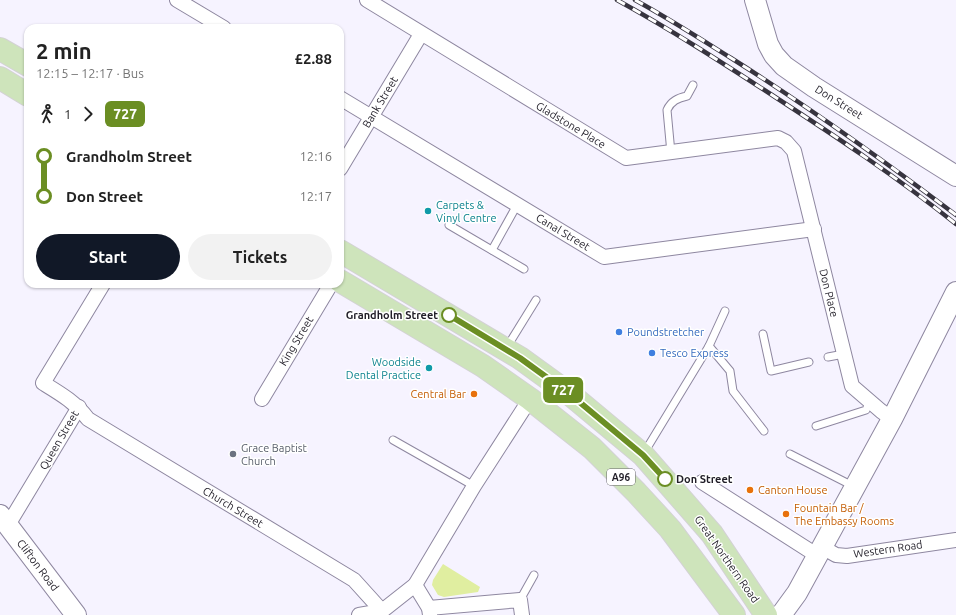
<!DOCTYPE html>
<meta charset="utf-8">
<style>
body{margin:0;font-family:Ubuntu,sans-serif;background:#f2f2f2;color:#222;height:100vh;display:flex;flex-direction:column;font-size:15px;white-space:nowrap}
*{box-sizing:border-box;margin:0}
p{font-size:13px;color:#767676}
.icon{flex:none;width:22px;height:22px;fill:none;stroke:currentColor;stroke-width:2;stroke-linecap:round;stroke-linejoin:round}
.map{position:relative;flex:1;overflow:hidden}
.sheet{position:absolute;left:24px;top:24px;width:320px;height:264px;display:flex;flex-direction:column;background:#fff;border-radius:12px;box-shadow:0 1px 3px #0004}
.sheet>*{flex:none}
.badge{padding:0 8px;border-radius:6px;font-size:14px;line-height:26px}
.map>.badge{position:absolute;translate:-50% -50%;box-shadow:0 0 0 2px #fff}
.legs{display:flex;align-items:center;gap:6px;height:44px;padding:0 12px;font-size:13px}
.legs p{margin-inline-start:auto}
.summary{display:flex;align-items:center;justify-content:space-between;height:68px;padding:0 12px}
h1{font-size:22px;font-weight:700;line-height:30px}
.button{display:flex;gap:8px;margin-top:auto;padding:8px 12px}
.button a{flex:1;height:46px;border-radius:24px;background:#111827;color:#fff;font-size:16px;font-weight:700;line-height:46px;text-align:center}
.button a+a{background:#f2f2f2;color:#222}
ul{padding:0 12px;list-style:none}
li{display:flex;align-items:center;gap:14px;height:40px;font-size:15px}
li i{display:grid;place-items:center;width:6px;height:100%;margin:0 5px;background:currentColor}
li i::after{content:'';width:10px;height:10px;margin:-5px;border:3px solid;border-radius:50%;background:#fff}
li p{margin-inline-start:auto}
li:first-child i{background:linear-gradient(#0000 50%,currentColor 0)}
li:last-child i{background:linear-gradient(currentColor 50%,#0000 0)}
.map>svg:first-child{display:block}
</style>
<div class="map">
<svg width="956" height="615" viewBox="0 0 956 615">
<rect width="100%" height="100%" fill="#f6f3ff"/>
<polygon fill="#e0eea0" points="443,564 480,587 478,592 444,597 438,595 432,585 433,580"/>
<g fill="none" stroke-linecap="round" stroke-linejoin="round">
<defs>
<g id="lane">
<path d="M671,153L667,110C671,101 678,98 687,96L693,85"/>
<polyline points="449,225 524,269"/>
<polyline points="492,250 517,205"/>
<polyline points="763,334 771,371 809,362"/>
<polyline points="709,346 730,371 733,391 764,431"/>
<polyline points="507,347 536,300"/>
<polyline points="828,357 844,354"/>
<polyline points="816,426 866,410 870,401"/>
<polyline points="393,440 474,486"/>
<polyline points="644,453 709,346 725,311"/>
<polyline points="790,454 853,486"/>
<polyline points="520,600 534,575"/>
</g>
<g id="street">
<polyline points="177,0 224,28"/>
<polyline points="367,0 626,158 778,138 786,142 794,151 852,386 881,411 892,419"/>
<polyline points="340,98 604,257 814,229"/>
<polyline points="340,169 421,34"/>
<path d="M103,284L43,383C61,394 75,402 88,419L354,580L382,611"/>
<polyline points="262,399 331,284"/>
<polyline points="702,482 818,556"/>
<polyline points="8,525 79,407"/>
<polyline points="822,547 836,555 847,556 956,540"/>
<polyline points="415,585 429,608 430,615"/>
<polyline points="429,608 520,600 522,615"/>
<polyline points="359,615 382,611 415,585 474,486 530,399"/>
</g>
<g id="secondary">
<polyline points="755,0 768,44 774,55 784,66 814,87 956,176"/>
<polyline points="0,515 76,615"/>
<polyline points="781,615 797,593 892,419 956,292"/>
</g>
<g id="primary">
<polyline points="0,49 28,65"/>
<polyline points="0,78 28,95"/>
<polyline points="340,251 520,358 571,395 643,455 712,534 766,615"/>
<polyline points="340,281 483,366 530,399 592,448 636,492 670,529 734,615"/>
</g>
</defs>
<use href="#lane" stroke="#8e87a0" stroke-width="9"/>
<use href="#street" stroke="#8e87a0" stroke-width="16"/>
<use href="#secondary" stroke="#8e87a0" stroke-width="22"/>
<use href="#primary" stroke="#d3d2d4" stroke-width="24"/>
<use href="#lane" stroke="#fff" stroke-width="7"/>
<use href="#street" stroke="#fff" stroke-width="14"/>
<use href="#secondary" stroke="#fff" stroke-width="20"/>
<use href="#primary" stroke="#cee4bb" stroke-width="22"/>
<defs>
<g id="rail">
<path d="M617,0C670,29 721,62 772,95C835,136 897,177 956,224"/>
<path d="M635,0C668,18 699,38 731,58C809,107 883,160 956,215"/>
</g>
</defs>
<use href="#rail" stroke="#37343f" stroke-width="4.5"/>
<use href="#rail" stroke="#fff" stroke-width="3" stroke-dasharray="9" stroke-linecap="butt"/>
</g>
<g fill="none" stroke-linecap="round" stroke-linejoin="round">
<defs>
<polyline id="line-1" points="449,315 520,358 571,395 643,455 665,479"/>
</defs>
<use href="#line-1" stroke="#fff" stroke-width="9"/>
<use href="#line-1" stroke="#6b8e23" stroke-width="6"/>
</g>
<g fill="#0f9aa8" stroke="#fff" stroke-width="1.5">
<circle cx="428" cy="211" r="4"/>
<circle cx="429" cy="368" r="4"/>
</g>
<g fill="#fff" stroke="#6b8e23" stroke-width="2">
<circle cx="449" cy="315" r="7"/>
<circle cx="665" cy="479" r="7"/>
</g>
<g fill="#3f7fe0" stroke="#fff" stroke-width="1.5">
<circle cx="619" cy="332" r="4"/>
<circle cx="652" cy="353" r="4"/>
</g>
<g fill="#e8710a" stroke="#fff" stroke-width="1.5">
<circle cx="474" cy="394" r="4"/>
<circle cx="750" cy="490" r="4"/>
<circle cx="786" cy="514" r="4"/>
</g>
<circle fill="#6b7280" stroke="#fff" stroke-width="1.5" cx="233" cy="454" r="4"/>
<g text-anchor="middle" stroke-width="3" stroke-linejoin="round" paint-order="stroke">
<rect fill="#fff" stroke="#646268" stroke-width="1" x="607" y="469" width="28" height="16" rx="3"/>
<g font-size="10" font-weight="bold" fill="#211e28">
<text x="621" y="481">A96</text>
</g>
<g font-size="11" fill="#211e28" stroke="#fff">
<text transform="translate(380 102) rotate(-59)" y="4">Bank Street</text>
<text transform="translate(839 102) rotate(32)" y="4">Don Street</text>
<text transform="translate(571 125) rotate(31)" y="4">Gladstone Place</text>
<text transform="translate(563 232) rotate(31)" y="4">Canal Street</text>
<text transform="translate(829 293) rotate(76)" y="4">Don Place</text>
<text transform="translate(296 341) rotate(-59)" y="4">King Street</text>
<text transform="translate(59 440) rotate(-60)" y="4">Queen Street</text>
<text transform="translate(233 507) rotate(31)" y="4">Church Street</text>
<text transform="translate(888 549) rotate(-8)" y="4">Western Road</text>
<text transform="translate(727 559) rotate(55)" y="4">Great Northern Road</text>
<text transform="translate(38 565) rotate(53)" y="4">Clifton Road</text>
</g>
<g font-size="11" fill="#0d838f" stroke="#fff" text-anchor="start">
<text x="436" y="209">Carpets &amp;<tspan x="436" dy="13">Vinyl Centre</tspan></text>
<text x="421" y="366" text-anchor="end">Woodside<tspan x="421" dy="13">Dental Practice</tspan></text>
</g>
<g font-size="11" font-weight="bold" fill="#211e28" stroke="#fff" text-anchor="end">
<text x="438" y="319">Grandholm Street</text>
<text x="676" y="483" text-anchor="start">Don Street</text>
</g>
<g font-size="11" fill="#366cbe" stroke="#fff" text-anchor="start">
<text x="627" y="336">Poundstretcher</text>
<text x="660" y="357">Tesco Express</text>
</g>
<g font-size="11" fill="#c56008" stroke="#fff" text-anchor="start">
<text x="466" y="398" text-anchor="end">Central Bar</text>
<text x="758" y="494">Canton House</text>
<text x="794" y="512">Fountain Bar /<tspan x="794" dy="13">The Embassy Rooms</tspan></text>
</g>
<g font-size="11" fill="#5b616d" stroke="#fff" text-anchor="start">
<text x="241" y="452">Grace Baptist<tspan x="241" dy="13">Church</tspan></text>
</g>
</g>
</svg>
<b class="badge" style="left:563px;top:390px;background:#6b8e23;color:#fff">727</b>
<section class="sheet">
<div class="summary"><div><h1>2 min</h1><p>12:15 – 12:17 · Bus</p></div><b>£2.88</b></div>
<div class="legs"><svg class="icon" aria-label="walk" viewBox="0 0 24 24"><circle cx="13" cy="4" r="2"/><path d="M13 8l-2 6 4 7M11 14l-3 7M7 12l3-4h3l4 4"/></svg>1<svg class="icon" aria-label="forward" viewBox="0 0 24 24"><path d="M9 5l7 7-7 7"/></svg><b class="badge" style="background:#6b8e23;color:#fff">727</b></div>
<ul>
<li><i style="color:#6b8e23"></i><b>Grandholm Street</b><p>12:16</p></li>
<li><i style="color:#6b8e23"></i><b>Don Street</b><p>12:17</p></li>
</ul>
<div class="button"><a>Start</a><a>Tickets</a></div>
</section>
</div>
